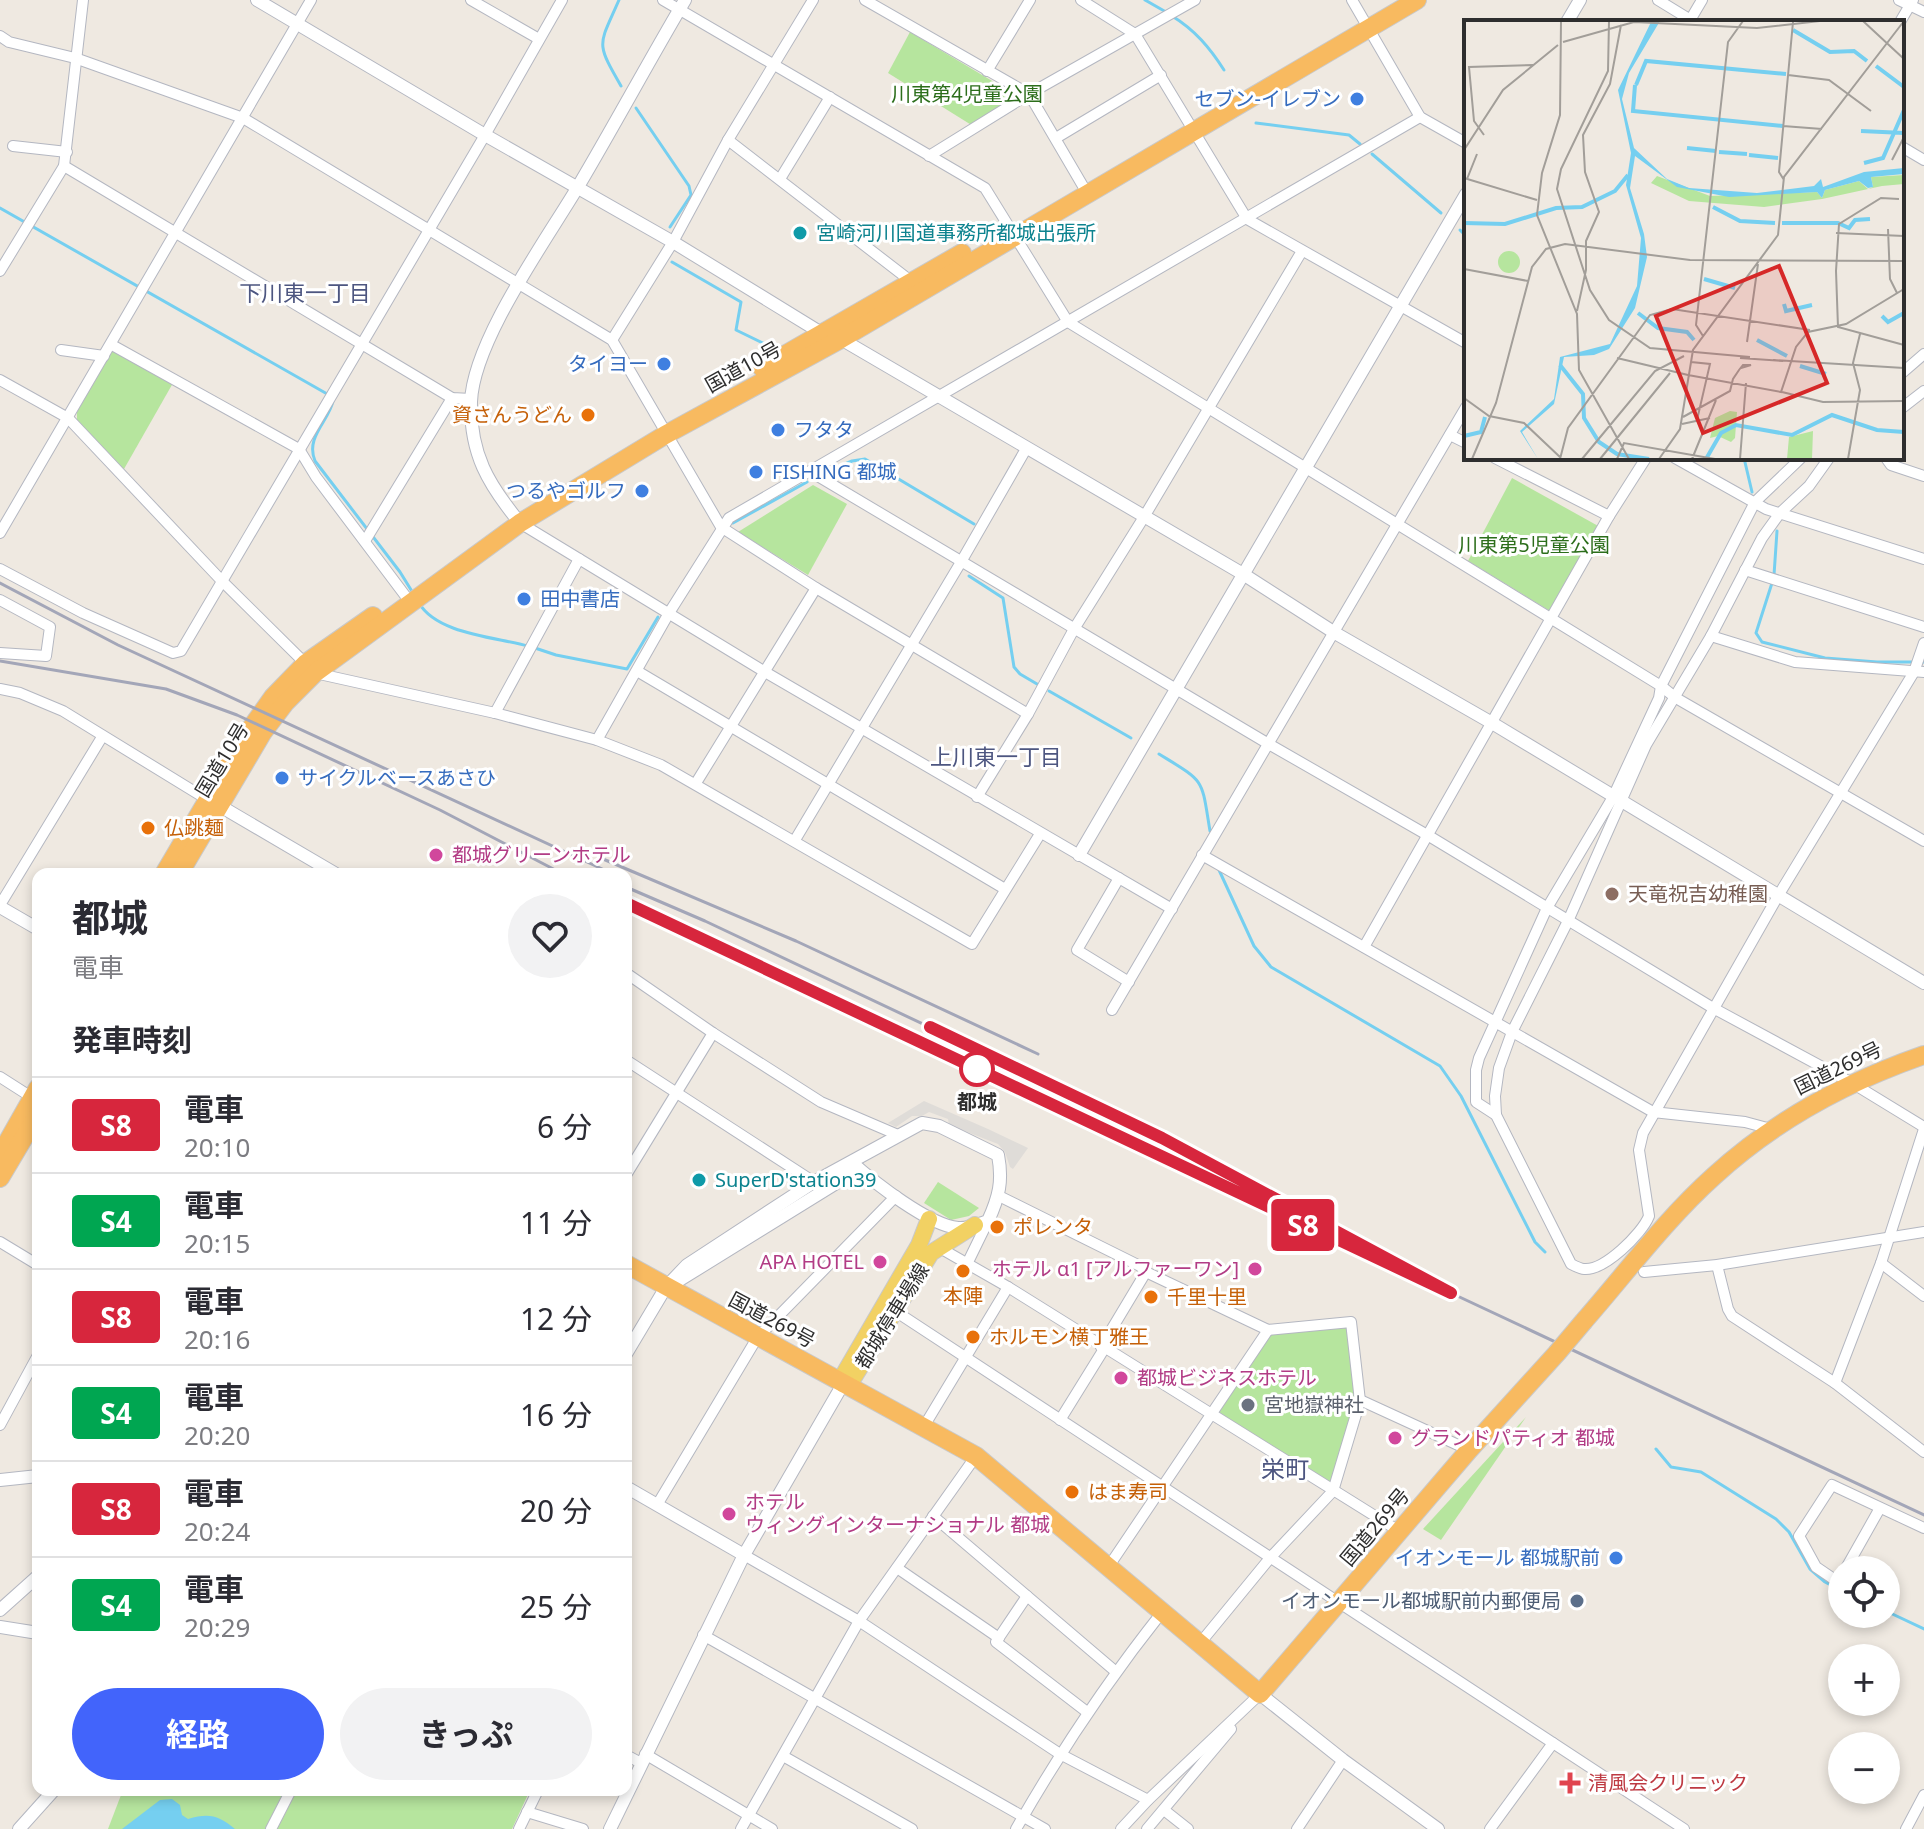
<!DOCTYPE html>
<html lang="ja">
<meta charset="utf-8">
<style>
body{margin:0;font-family:"Noto Sans","Noto Sans JP",sans-serif;background:#f2f2f3;color:#2b2b33;height:100vh;display:flex;flex-direction:column;font-size:30px;white-space:nowrap}
*{box-sizing:border-box;margin:0}
p{font-size:26px;color:#7c7c81}
.icon{flex:none;width:44px;height:44px;fill:none;stroke:currentColor;stroke-width:2;stroke-linecap:round;stroke-linejoin:round}
.map{position:relative;flex:1;overflow:hidden}
.drawer{position:absolute;left:32px;top:868px;width:600px;height:928px;display:flex;flex-direction:column;background:#fff;border-radius:16px;box-shadow:0 4px 12px #0003}
.drawer>*{flex:none}
.badge{padding:0 16px;border-radius:6px;font-size:28px;line-height:52px}
.fabs{position:absolute;left:1828px;top:1556px;display:grid;gap:16px}
.fabs a{display:grid;place-items:center;width:72px;height:72px;border-radius:50%;background:#fff;box-shadow:0 4px 12px #0003;font-size:40px}
.map>.badge{position:absolute;translate:-50% -50%;box-shadow:0 0 0 4px #fff}
h2{padding:0 40px;font-size:30px;line-height:72px}
.round{display:grid;place-items:center;flex:none;width:84px;height:84px;border-radius:42px;background:#f2f2f3}
.head{display:flex;align-items:center;justify-content:space-between;height:136px;padding:0 40px}
h1{font-size:38px;font-weight:700;line-height:60px}
.button{display:flex;gap:16px;margin-top:auto;padding:16px 40px}
.button a{flex:1;height:92px;border-radius:48px;background:#4264fb;color:#fff;font-size:32px;font-weight:700;line-height:92px;text-align:center}
.button a+a{background:#f2f2f3;color:#2b2b33}
ul{padding:0;list-style:none}
li{display:flex;align-items:center;gap:24px;height:96px;padding:0 40px;border-top:2px solid #e1e1e2}
li div{flex:1}
li b{display:block;font-size:30px}
li em{font-style:normal}
li .badge{min-width:88px;font-weight:700;text-align:center}
.map>svg:first-child{display:block}
</style>
<div class="map">
<svg width="1924" height="1829" viewBox="0 0 1924 1829">
<rect width="100%" height="100%" fill="#efe9e1"/>
<g fill="#b6e59e">
<polygon points="910,32 1014,94 1016,100 973,126 888,73"/>
<polygon points="111,352 116,352 173,383 124,469 77,420 77,412"/>
<polygon points="1512,478 1600,527 1550,611 1468,561"/>
<polygon points="813,485 847,504 808,575 738,532"/>
<polygon points="938,1182 979,1208 969,1216 951,1220 924,1203"/>
<polygon points="1351,1322 1360,1401 1333,1491 1211,1415 1268,1330"/>
<polygon points="1526,1417 1441,1540 1423,1529"/>
<polygon points="128,1790 530,1790 512,1829 108,1829 121,1795"/>
</g>
<polygon fill="#dfdcd8" points="924,1101 988,1129 1028,1148 1013,1169 1010,1167 1005,1152 998,1144 949,1125 948,1119 929,1112 922,1116 912,1116 896,1127 888,1123"/>
<path fill="#75cff0" d="M172,1799L180,1805L182,1815L188,1819C209,1813 218,1815 235,1829H122L160,1800Z"/>
<g fill="none" stroke-linecap="round" stroke-linejoin="round">
<g stroke="#75cff0" stroke-width="3">
<path d="M619,0C599,46 595,41 621,86"/>
<polyline points="1145,0 1166,12"/>
<path d="M1172,16C1195,30 1210,48 1224,70"/>
<polyline points="636,108 689,186 691,195 670,227"/>
<polyline points="1256,123 1349,135 1360,144"/>
<polyline points="1372,154 1441,213"/>
<polyline points="0,208 329,395"/>
<polyline points="1460,230 1466,236"/>
<polyline points="672,262 741,302 736,330 769,346"/>
<path d="M333,401C329,421 305,437 315,461L400,572L413,593"/>
<polyline points="1744,458 1752,492"/>
<polyline points="824,473 852,461 865,459 974,524"/>
<polyline points="733,523 807,482"/>
<polyline points="1774,575 1777,531"/>
<polyline points="969,576 1003,598 1014,667 1020,674 1037,684"/>
<polyline points="1772,583 1756,633 1762,642 1825,658 1877,662 1924,662"/>
<path d="M419,603C437,634 495,637 528,646"/>
<polyline points="535,648 556,655 627,669 658,617"/>
<polyline points="1049,691 1131,738"/>
<path d="M1159,754C1206,783 1201,777 1210,831"/>
<polyline points="1219,870 1254,946 1271,967 1440,1066 1461,1096 1535,1242 1545,1252"/>
<polyline points="1656,1449 1671,1467 1701,1472 1776,1519 1789,1532 1810,1569 1825,1582 1842,1591"/>
<polyline points="1886,1611 1924,1629"/>
</g>
<defs>
<g id="minor">
<polyline points="471,0 539,39"/>
<polyline points="663,0 985,188 1068,322 1661,686 1676,698 1924,841"/>
<polyline points="865,0 1029,94 1087,193"/>
<polyline points="1081,0 1135,34 1247,219 1466,343"/>
<polyline points="1352,0 1420,117 1466,143"/>
<polyline points="1658,0 1694,22"/>
<polyline points="1899,0 1924,12"/>
<polyline points="1689,22 1702,0"/>
<polyline points="1900,22 1913,0"/>
<polyline points="0,36 9,42 75,58 243,118 612,340 721,527 816,588 1028,714"/>
<polyline points="987,71 1030,0"/>
<polyline points="1056,138 1161,75"/>
<polyline points="728,140 912,282"/>
<polyline points="13,146 67,152"/>
<polyline points="1902,147 1924,160"/>
<polyline points="929,156 1029,94 1195,0"/>
<polyline points="64,166 452,398 471,399"/>
<polyline points="780,179 830,97"/>
<polyline points="0,271 64,166 83,0"/>
<polyline points="612,340 673,242 728,140 813,0"/>
<polyline points="112,345 299,449 316,477 410,602"/>
<polyline points="61,350 104,356"/>
<polyline points="1902,373 1924,354"/>
<polyline points="0,380 68,418 221,580 315,673 495,713 597,740 661,765 972,944 1040,834"/>
<polyline points="1902,408 1924,391"/>
<polyline points="1450,435 1466,443"/>
<polyline points="1495,458 1609,516"/>
<polyline points="1675,458 1766,509 1924,559"/>
<path d="M1801,458L1755,502L1661,686L1659,698L1613,797L1547,908L1479,1058L1476,1070V1102L1496,1115L1571,1264C1573,1265 1582,1269 1584,1269C1604,1271 1642,1234 1649,1216L1639,1150L1643,1133L1778,896L1914,672L1924,643"/>
<polyline points="1886,458 1891,465 1924,476"/>
<polyline points="811,472 1267,743 1429,836 1713,1008 1852,1083 1924,1127"/>
<polyline points="520,523 765,672 1172,909"/>
<polyline points="0,533 311,0"/>
<polyline points="365,541 452,398"/>
<polyline points="0,569 83,613 173,653 181,651 485,135 562,0"/>
<polyline points="1745,570 1924,627"/>
<polyline points="0,600 50,627 46,656 0,653"/>
<polyline points="1711,636 1795,662 1924,672"/>
<polyline points="637,671 1005,889"/>
<polyline points="0,689 20,693 63,711 208,800"/>
<polyline points="495,713 579,559"/>
<polyline points="597,740 669,613 729,518 1420,117"/>
<polyline points="696,783 816,588"/>
<polyline points="977,797 1028,714 1074,629 1144,517 1302,251"/>
<polyline points="795,840 961,562 1026,449"/>
<polyline points="1202,855 1653,1112 1745,1122 1771,1129"/>
<polyline points="1119,878 1077,950 1129,982"/>
<polyline points="0,905 102,737"/>
<polyline points="1364,947 1609,516 1646,458"/>
<polyline points="626,973 713,1033 821,1102 898,1135"/>
<polyline points="1112,1010 1466,407"/>
<polyline points="626,1060 814,1182"/>
<polyline points="0,1077 36,1100"/>
<polyline points="1496,1115 1495,1096 1499,1068 1512,1032 1568,921 1646,745 1711,636 1762,538 1780,513 1809,486 1829,458"/>
<polyline points="626,1175 713,1033"/>
<polyline points="999,1196 1140,1266 1146,1272 1268,1330 1351,1322 1360,1401 1333,1491 1270,1558 1201,1642"/>
<polyline points="0,1242 38,1265"/>
<polyline points="940,1248 1008,1287 1399,1531"/>
<polyline points="1881,1263 1924,1296"/>
<polyline points="967,1264 988,1221"/>
<polyline points="1717,1265 1728,1309 1732,1316 1835,1383 1924,1452"/>
<polyline points="1644,1272 1717,1265 1924,1232"/>
<polyline points="895,1311 1684,1829"/>
<polyline points="1101,1347 1146,1272"/>
<polyline points="1835,1383 1881,1263 1924,1129"/>
<polyline points="1360,1400 1469,1450"/>
<polyline points="1060,1420 1104,1349"/>
<polyline points="0,1425 38,1355"/>
<polyline points="923,1428 1008,1287"/>
<polyline points="657,1505 757,1338 896,1196"/>
<polyline points="933,1516 1115,1671"/>
<polyline points="744,1555 859,1621 1060,1754 1148,1800"/>
<polyline points="1109,1566 1268,1330"/>
<polyline points="897,1568 999,1638"/>
<polyline points="1845,1570 1880,1508"/>
<polyline points="1842,1576 1838,1582 1816,1567 1799,1536 1832,1485 1924,1528"/>
<polyline points="1027,1596 996,1642 1087,1712"/>
<polyline points="703,1635 1045,1829"/>
<polyline points="645,1754 772,1829"/>
<polyline points="626,1755 641,1763"/>
<polyline points="783,1756 912,1829"/>
<polyline points="1164,1810 1188,1829"/>
<polyline points="527,1812 583,1829"/>
<polyline points="271,1829 291,1790"/>
<polyline points="519,1829 538,1790"/>
<polyline points="741,1829 859,1621 976,1456"/>
<path d="M1016,1829C1060,1752 1108,1680 1163,1611"/>
<polyline points="1121,1829 1148,1800 1260,1694"/>
<polyline points="1147,1829 1231,1729"/>
<polyline points="1297,1829 1343,1760"/>
<polyline points="1490,1829 1553,1743"/>
<polyline points="1906,1829 1924,1795"/>
</g>
<g id="tertiary">
<polyline points="257,0 485,135 673,242 823,334 841,339 1243,574 1335,633 1492,723 1924,983"/>
<polyline points="1567,22 1580,0"/>
<path d="M520,523C488,484 470,454 471,402C473,341 547,239 579,185C615,124 649,61 685,0"/>
<polyline points="215,803 336,874"/>
<polyline points="1079,855 1466,194"/>
<polyline points="0,907 38,929"/>
<polyline points="678,1281 859,1169"/>
<path d="M626,1354L666,1287L687,1265L814,1182L922,1123L939,1126L998,1155C1003,1181 999,1197 988,1221C979,1224 967,1229 958,1228C928,1225 874,1182 851,1162"/>
<polyline points="0,1480 38,1476"/>
<polyline points="626,1487 744,1555"/>
<polyline points="0,1610 38,1576"/>
<polyline points="0,1627 38,1633"/>
<polyline points="1260,1694 1343,1760 1438,1829"/>
<polyline points="19,1829 54,1790"/>
<polyline points="610,1829 744,1555 843,1384"/>
</g>
<g id="primary">
<polyline points="844,1374 919,1245 929,1219"/>
<polyline points="843,1384 854,1377 931,1253 975,1225"/>
</g>
<g id="trunk">
<polyline points="762,368 962,253"/>
<polyline points="164,874 246,735 273,697 306,663 373,616"/>
<polyline points="179,874 263,732 285,703 315,673 520,523 665,435 841,339 1417,0"/>
<polyline points="0,1155 38,1088"/>
<polyline points="0,1178 38,1114"/>
<polyline points="626,1264 976,1456 1260,1694 1469,1450 1557,1353"/>
<path d="M1584,1321C1626,1273 1666,1219 1714,1176C1775,1120 1846,1082 1924,1055"/>
</g>
</defs>
<use href="#minor" stroke="#b4b7c1" stroke-width="12"/>
<use href="#tertiary" stroke="#b4b7c1" stroke-width="14"/>
<use href="#primary" stroke="#c9c9c9" stroke-width="18"/>
<use href="#trunk" stroke="#c9c9c9" stroke-width="20"/>
<use href="#minor" stroke="#fff" stroke-width="10"/>
<use href="#tertiary" stroke="#fff" stroke-width="12"/>
<use href="#primary" stroke="#f2d163" stroke-width="16"/>
<use href="#trunk" stroke="#f8ba60" stroke-width="18"/>
<g stroke="#a3a6b8" stroke-width="3">
<polyline points="0,583 118,645 613,874"/>
<polyline points="0,661 166,689 237,715 440,810 563,874"/>
<polyline points="603,859 796,941 1038,1054"/>
<polyline points="626,887 705,921 1124,1119 1451,1293 1924,1515"/>
<polyline points="626,903 1291,1219"/>
</g>
<defs>
<polyline id="trunk-bridge" points="1557,1353 1584,1321"/>
</defs>
<use href="#trunk-bridge" stroke="#c9c9c9" stroke-width="20" stroke-linecap="butt"/>
<use href="#trunk-bridge" stroke="#f8ba60" stroke-width="18"/>
</g>
<g fill="none" stroke-linecap="round" stroke-linejoin="round">
<defs>
<polyline id="line" points="626,903 1451,1293 1162,1138 930,1027"/>
</defs>
<use href="#line" stroke="#fff" stroke-width="18"/>
<use href="#line" stroke="#d7263d" stroke-width="12"/>
</g>
<g fill="#3f7fe0" stroke="#fff" stroke-width="3">
<circle cx="1357" cy="99" r="8"/>
<circle cx="664" cy="364" r="8"/>
<circle cx="778" cy="430" r="8"/>
<circle cx="756" cy="472" r="8"/>
<circle cx="642" cy="491" r="8"/>
<circle cx="524" cy="599" r="8"/>
<circle cx="282" cy="778" r="8"/>
<circle cx="1616" cy="1558" r="8"/>
</g>
<g fill="#0f9aa8" stroke="#fff" stroke-width="3">
<circle cx="800" cy="233" r="8"/>
<circle cx="699" cy="1180" r="8"/>
</g>
<g fill="#e8710a" stroke="#fff" stroke-width="3">
<circle cx="588" cy="415" r="8"/>
<circle cx="148" cy="828" r="8"/>
<circle cx="997" cy="1227" r="8"/>
<circle cx="963" cy="1271" r="8"/>
<circle cx="1151" cy="1297" r="8"/>
<circle cx="973" cy="1337" r="8"/>
<circle cx="1072" cy="1492" r="8"/>
</g>
<g fill="#d1479c" stroke="#fff" stroke-width="3">
<circle cx="436" cy="855" r="8"/>
<circle cx="880" cy="1262" r="8"/>
<circle cx="1255" cy="1269" r="8"/>
<circle cx="1121" cy="1378" r="8"/>
<circle cx="1395" cy="1438" r="8"/>
<circle cx="729" cy="1514" r="8"/>
</g>
<circle fill="#8d6e63" stroke="#fff" stroke-width="3" cx="1612" cy="894" r="8"/>
<circle fill="#fff" stroke="#d7263d" stroke-width="4" cx="977" cy="1069" r="16"/>
<circle fill="#6b7280" stroke="#fff" stroke-width="3" cx="1248" cy="1405" r="8"/>
<circle fill="#5c6f8a" stroke="#fff" stroke-width="3" cx="1577" cy="1601" r="8"/>
<path fill="#e0444e" stroke="#fff" stroke-width="3" d="M1566 1771h8v8h8v8h-8v8h-8v-8h-8v-8h8z"/>
<g text-anchor="middle" stroke-width="6" stroke-linejoin="round" paint-order="stroke">
<g font-size="20" fill="#2c6e1b" stroke="#fff">
<text x="967" y="101">川東第4児童公園</text>
<text x="1534" y="552">川東第5児童公園</text>
</g>
<g font-size="20" fill="#366cbe" stroke="#fff" text-anchor="end">
<text x="1341" y="106">セブン-イレブン</text>
<text x="648" y="371">タイヨー</text>
<text x="794" y="437" text-anchor="start">フタタ</text>
<text x="772" y="479" text-anchor="start">FISHING 都城</text>
<text x="626" y="498">つるやゴルフ</text>
<text x="540" y="606" text-anchor="start">田中書店</text>
<text x="298" y="785" text-anchor="start">サイクルベースあさひ</text>
<text x="1600" y="1565">イオンモール 都城駅前</text>
</g>
<g font-size="20" fill="#0d838f" stroke="#fff" text-anchor="start">
<text x="816" y="240">宮崎河川国道事務所都城出張所</text>
<text x="715" y="1187">SuperD'station39</text>
</g>
<g font-size="20" fill="#2e2e2e" stroke="#fff">
<text transform="translate(743 367) rotate(-29)" y="7">国道10号</text>
<text transform="translate(222 760) rotate(-59)" y="7">国道10号</text>
<text transform="translate(1838 1068) rotate(-26)" y="7">国道269号</text>
<text transform="translate(892 1316) rotate(-58)" y="7">都城停車場線</text>
<text transform="translate(772 1320) rotate(28)" y="7">国道269号</text>
<text transform="translate(1375 1527) rotate(-50)" y="7">国道269号</text>
</g>
<g font-size="20" fill="#c56008" stroke="#fff" text-anchor="start">
<text x="572" y="422" text-anchor="end">資さんうどん</text>
<text x="164" y="835">仏跳麺</text>
<text x="1013" y="1234">ポレンタ</text>
<text x="963" y="1303" text-anchor="middle">本陣</text>
<text x="1167" y="1304">千里十里</text>
<text x="989" y="1344">ホルモン横丁雅王</text>
<text x="1088" y="1499">はま寿司</text>
</g>
<g font-size="20" fill="#b23c85" stroke="#fff" text-anchor="start">
<text x="452" y="862">都城グリーンホテル</text>
<text x="864" y="1269" text-anchor="end">APA HOTEL</text>
<text x="1239" y="1276" text-anchor="end">ホテル α1 [アルファーワン]</text>
<text x="1137" y="1385">都城ビジネスホテル</text>
<text x="1411" y="1445">グランドパティオ 都城</text>
<text x="745" y="1509">ホテル<tspan x="745" dy="23">ウィングインターナショナル 都城</tspan></text>
</g>
<g font-size="20" fill="#785e54" stroke="#fff" text-anchor="start">
<text x="1628" y="901">天竜祝吉幼稚園</text>
</g>
<g font-size="20" font-weight="bold" fill="#2e2e2e" stroke="#fff">
<text x="977" y="1109">都城</text>
</g>
<g font-size="20" fill="#5b616d" stroke="#fff" text-anchor="start">
<text x="1264" y="1412">宮地嶽神社</text>
</g>
<g font-size="20" fill="#4e5e75" stroke="#fff" text-anchor="end">
<text x="1561" y="1608">イオンモール都城駅前内郵便局</text>
</g>
<g font-size="20" fill="#be3a42" stroke="#fff" text-anchor="start">
<text x="1588" y="1790">清風会クリニック</text>
</g>
<g font-size="22" fill="#4d5680" stroke="#fff">
<text x="305" y="301">下川東一丁目</text>
<text x="996" y="765">上川東一丁目</text>
</g>
<g font-size="24" fill="#4d5680" stroke="#fff">
<text x="1285" y="1478">栄町</text>
</g>
</g>
<g transform="translate(1464 20)">
<rect width="440" height="440" fill="#efe9e1"/>
<path d="M440,155V164L418,166L358,179L300,187L225,181L187,163L193,156L246,176L353,172L358,178L361,170L395,161L404,169L409,167L407,157ZM34 242a11 11 0 1 1 22 0a11 11 0 1 1-22 0ZM266,391L273,392L271,418L267,422L254,416L246,418L251,398ZM349,411L348,439H323L325,417Z" fill="#b6e59e"/>
<path d="M196,1L165,53L158,79L170,128L203,159L225,168L293,173L350,166L357,159L359,167L400,152L440,148V154L407,157L409,167L404,168L395,161L361,170L358,178L353,172L265,177L213,167L171,136L166,168L180,214L183,237L171,288L145,329L130,335L100,337L90,384L58,412L74,439L56,411L90,379L96,337L146,324L173,266L177,218L162,165L167,133L154,70L187,2Z" fill="#75cff0"/>
<path fill="none" stroke="#75cff0" stroke-width="4" d="M329,10L366,32L390,31L403,41M412,46L440,67M171,65L169,91L319,106M172,65L182,41L322,54M397,111L440,113M223,128L252,131M255,132L283,134M285,135L314,138M400,143L419,138L440,90M249,187L276,201L311,203M0,203L41,204L92,188L118,187L151,171L164,155M318,203H374L385,208L391,200L406,199M240,259L271,268M320,284L322,291L348,285M174,293L194,308L223,312L230,320M418,296L424,302L440,293M293,320L323,336M96,345L119,374L120,398L135,422L153,434L185,439M336,346L362,354M0,416L17,412L21,397M242,439L257,413L272,405L328,415L368,395L413,410L440,412"/>
<path fill="none" stroke="#a29e99" stroke-width="2" d="M97,1L96,95L78,153L73,195L113,294L115,350L165,439M145,1L144,51L97,149L93,169L126,270L145,300L186,328L286,337M399,1L440,39M99,22L170,2L293,8L356,1M324,55L365,60L407,91M319,106L358,109M20,115L10,101L5,47L69,45M0,130L39,70L94,25M428,140L440,117M0,158L73,180M3,159L13,134M320,160L315,152L329,2M435,179L417,178L375,204L372,251L374,307L440,325M424,209L426,259L433,273M372,213L440,216M0,249L64,261M113,291L122,250V221L135,192L121,152L119,115L146,64L157,5M239,316L232,305L264,22L279,1M283,322L294,244M153,338L224,355M276,338L319,341M309,340L440,348M227,342L246,344L233,400M224,355L317,372L332,327L344,312L382,304L440,269M318,372L359,382L440,381M0,378L25,396L60,403L97,438M219,397L266,371L269,359L275,350L279,345H287L277,348M218,404L246,398M8,439L32,383L68,247L82,229L101,224L226,240L440,241M96,439L104,408L186,295L208,289L346,310M118,439L191,351L220,336M136,439L206,353M153,439L160,423L251,439M195,439L216,409L229,330L314,215L320,157L440,1M228,439L252,380M276,439L282,363M384,439L396,370L389,343L396,314"/>
<path fill="#d62828" fill-opacity="0.15" stroke="#d62828" stroke-width="4" d="M315,246L363,363L239,413L192,296Z"/>
<rect width="440" height="440" fill="none" stroke="#2e2e2e" stroke-width="4"/>
</g>
</svg>
<div class="fabs">
<a><svg class="icon" aria-label="locate" viewBox="0 0 24 24"><circle cx="12" cy="12" r="6"/><path d="M12 2v4M12 18v4M2 12h4M18 12h4"/></svg></a>
<a>+</a>
<a>−</a>
</div>
<b class="badge" style="left:1303px;top:1225px;background:#d7263d;color:#fff">S8</b>
<section class="drawer">
<div class="head"><div><h1>都城</h1><p>電車</p></div><a class="round"><svg class="icon" aria-label="heart" viewBox="0 0 24 24"><path d="M12 20l-8-8c-3-5 5-10 8-4 3-6 11-1 8 4z"/></svg></a></div>
<h2>発車時刻</h2>
<ul>
<li><span class="badge" style="background:#d7263d;color:#fff">S8</span><div><b>電車</b><p>20:10</p></div><em>6 分</em></li>
<li><span class="badge" style="background:#00a651;color:#fff">S4</span><div><b>電車</b><p>20:15</p></div><em>11 分</em></li>
<li><span class="badge" style="background:#d7263d;color:#fff">S8</span><div><b>電車</b><p>20:16</p></div><em>12 分</em></li>
<li><span class="badge" style="background:#00a651;color:#fff">S4</span><div><b>電車</b><p>20:20</p></div><em>16 分</em></li>
<li><span class="badge" style="background:#d7263d;color:#fff">S8</span><div><b>電車</b><p>20:24</p></div><em>20 分</em></li>
<li><span class="badge" style="background:#00a651;color:#fff">S4</span><div><b>電車</b><p>20:29</p></div><em>25 分</em></li>
</ul>
<div class="button"><a>経路</a><a>きっぷ</a></div>
</section>
</div>
